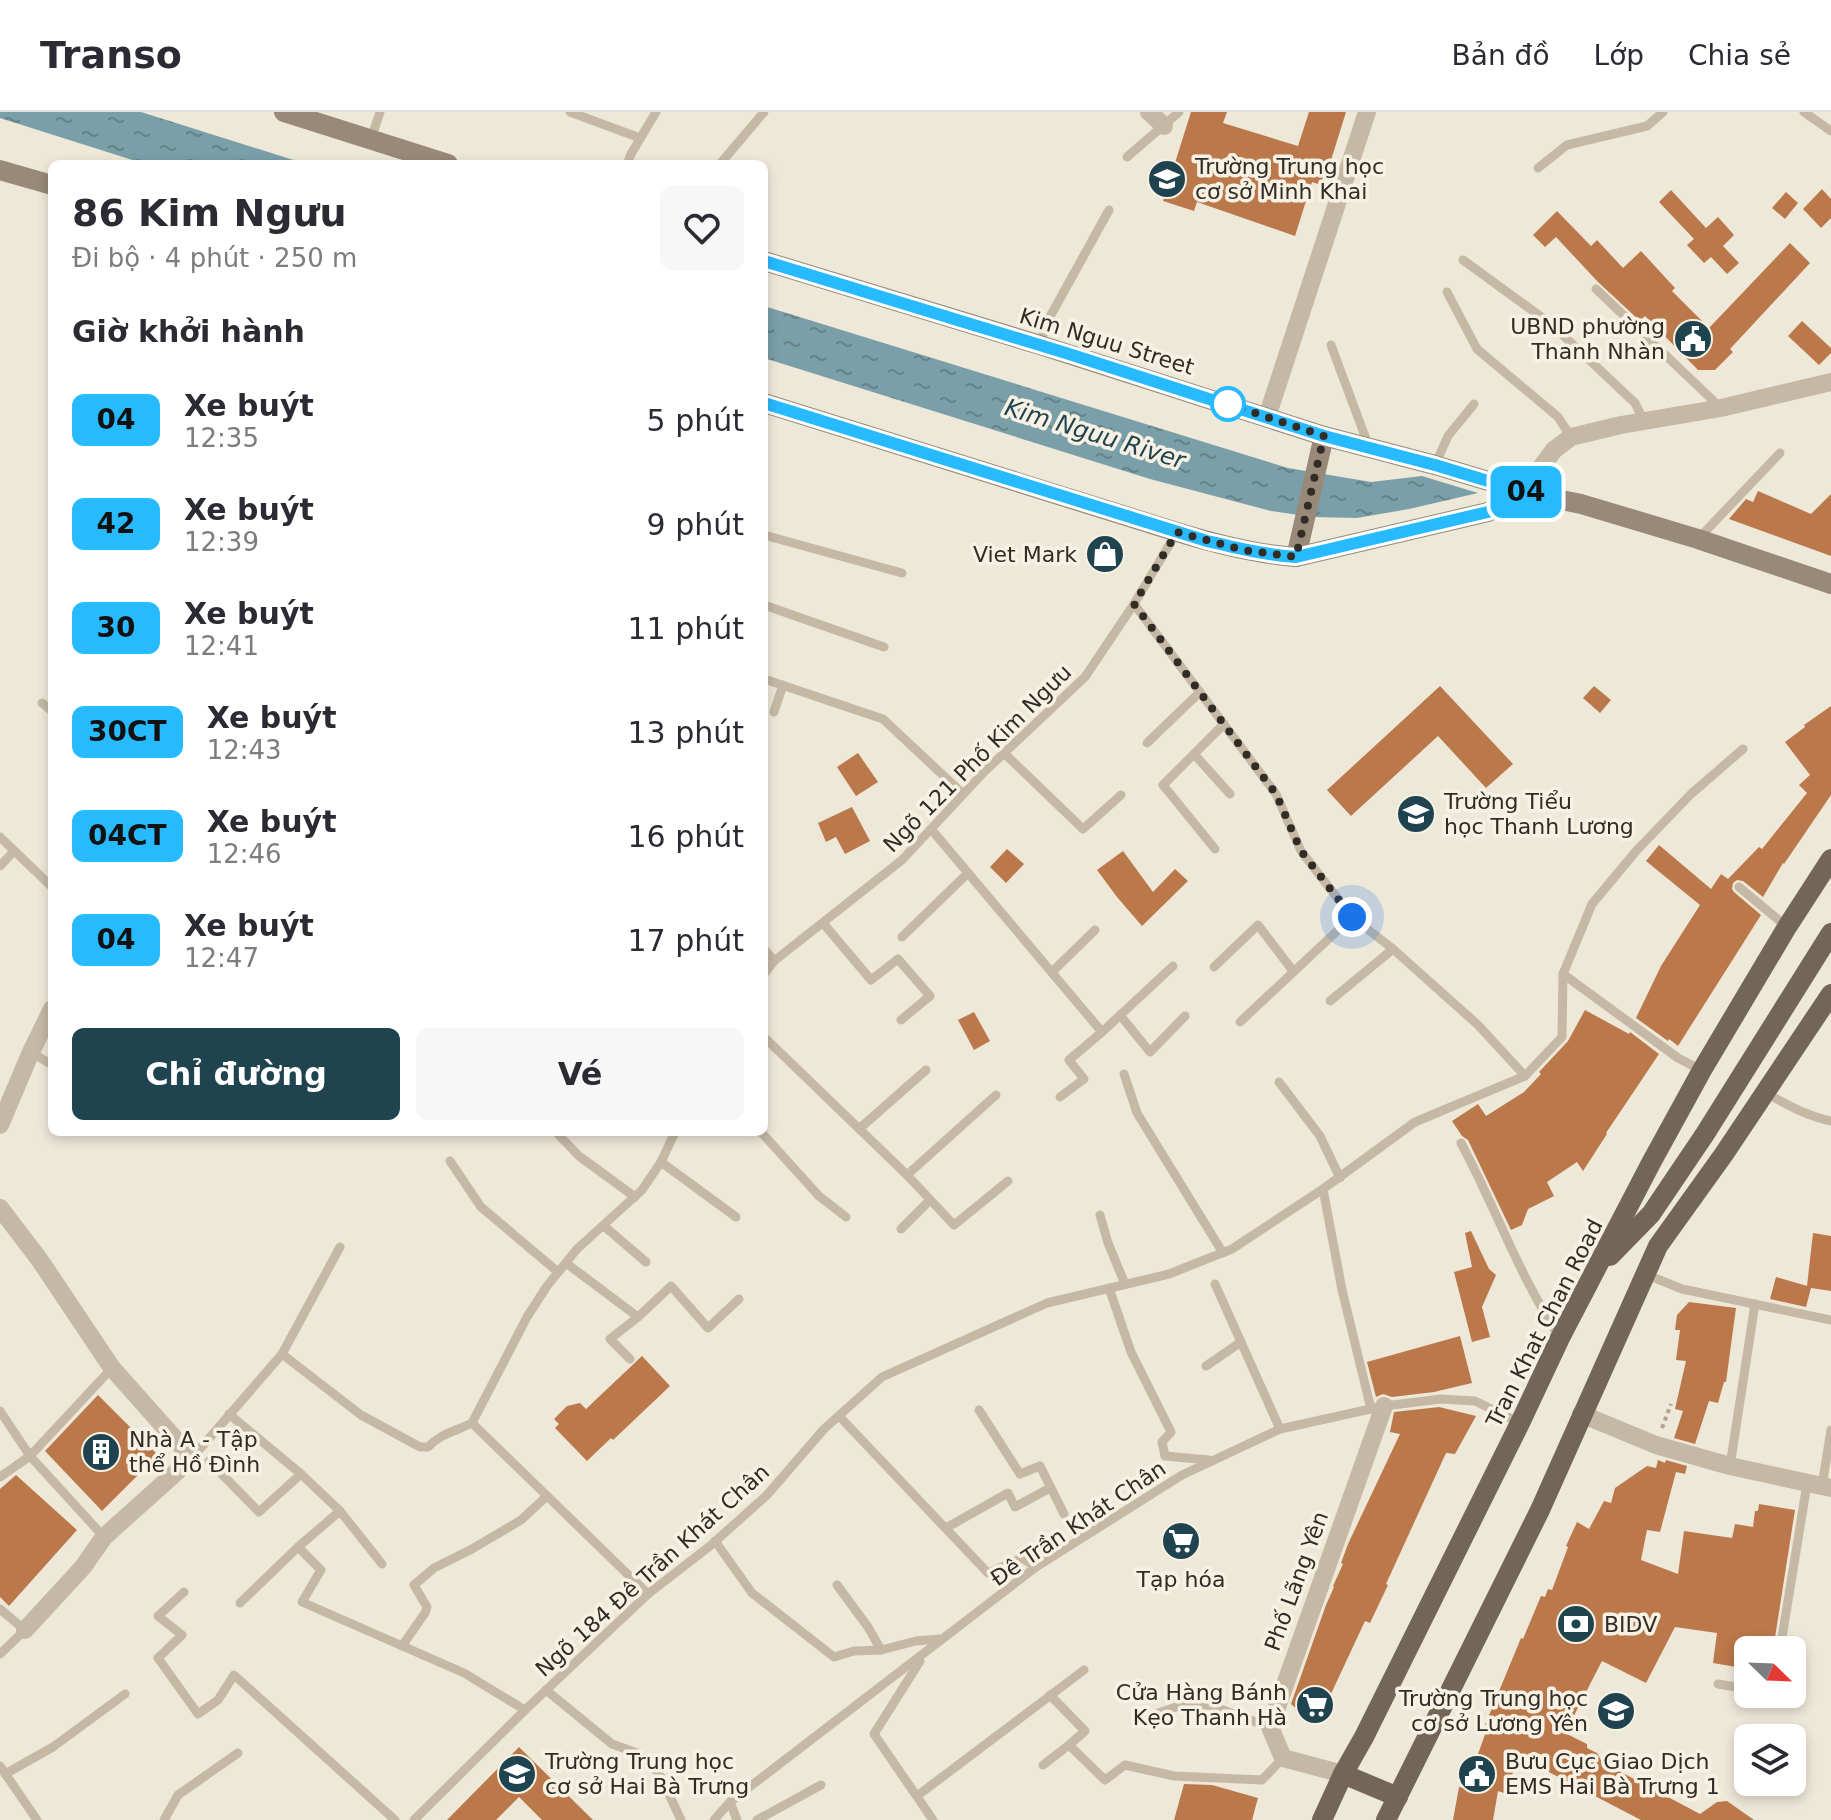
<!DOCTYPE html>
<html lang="vi">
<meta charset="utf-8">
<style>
body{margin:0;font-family:"DejaVu Sans",sans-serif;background:#f7f7f7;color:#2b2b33;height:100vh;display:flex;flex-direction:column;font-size:30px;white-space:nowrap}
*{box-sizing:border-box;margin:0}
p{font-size:26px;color:#7c7c81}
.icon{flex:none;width:44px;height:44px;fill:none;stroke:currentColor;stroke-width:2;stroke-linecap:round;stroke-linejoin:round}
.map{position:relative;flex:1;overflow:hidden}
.details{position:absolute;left:48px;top:48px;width:720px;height:976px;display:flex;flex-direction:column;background:#fff;border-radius:12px;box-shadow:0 4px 12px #0003}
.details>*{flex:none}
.badge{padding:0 16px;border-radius:12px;font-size:28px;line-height:52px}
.needle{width:52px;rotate:113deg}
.fabs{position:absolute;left:1734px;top:1524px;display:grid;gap:16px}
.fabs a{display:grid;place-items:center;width:72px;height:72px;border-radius:12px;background:#fff;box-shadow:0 4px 12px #0003;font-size:40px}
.you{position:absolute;width:40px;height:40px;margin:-20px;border:6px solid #fff;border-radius:50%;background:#1a73e8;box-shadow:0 0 0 12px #1a73e833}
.map>.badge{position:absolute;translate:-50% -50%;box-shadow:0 0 0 4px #fff}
h2{padding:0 24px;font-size:30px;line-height:72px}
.round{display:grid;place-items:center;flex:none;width:84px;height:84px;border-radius:12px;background:#f7f7f7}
.overview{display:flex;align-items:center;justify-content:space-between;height:136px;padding:0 24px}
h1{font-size:38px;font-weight:700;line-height:60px}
.action{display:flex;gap:16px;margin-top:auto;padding:16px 24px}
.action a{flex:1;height:92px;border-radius:12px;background:#20444f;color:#fff;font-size:32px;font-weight:700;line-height:92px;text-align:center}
.action a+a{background:#f7f7f7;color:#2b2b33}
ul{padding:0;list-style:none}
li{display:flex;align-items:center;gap:24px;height:104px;padding:0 24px}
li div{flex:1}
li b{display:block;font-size:30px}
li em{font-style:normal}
li .badge{min-width:88px;font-weight:700;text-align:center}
header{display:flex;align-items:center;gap:48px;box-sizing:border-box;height:112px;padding:0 40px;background:#fff;border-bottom:2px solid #e1e1e2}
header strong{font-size:38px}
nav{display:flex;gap:44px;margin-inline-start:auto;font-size:28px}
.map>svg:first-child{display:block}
</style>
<header>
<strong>Transo</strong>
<nav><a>Bản đồ</a><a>Lớp</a><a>Chia sẻ</a></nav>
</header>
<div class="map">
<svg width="1831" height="1708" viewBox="0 0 1831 1708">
<defs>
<pattern id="water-ripples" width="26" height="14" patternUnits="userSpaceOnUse" patternTransform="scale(2)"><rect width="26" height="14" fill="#7a9fa9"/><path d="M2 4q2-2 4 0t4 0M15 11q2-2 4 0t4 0" fill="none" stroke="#658289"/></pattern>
</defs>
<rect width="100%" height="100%" fill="#eee8d9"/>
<g fill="url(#water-ripples)">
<polygon points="0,0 141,0 306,52 145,52 0,6"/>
<polygon points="764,194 1288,356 1371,370 1422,364 1478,381 1409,397 1357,406 1313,405 1271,399 1150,367 764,246"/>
</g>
<g fill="#bb784a">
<polygon points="1191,0 1227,0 1223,11 1298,34 1309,0 1346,0 1327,61 1324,61 1321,73 1312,70 1295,124 1197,90 1194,99 1163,89"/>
<polygon points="1822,77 1831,87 1831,106 1821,116 1803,97"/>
<polygon points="1671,78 1706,116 1718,105 1734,123 1723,134 1739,151 1727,162 1711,145 1704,151 1687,133 1694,127 1659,90"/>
<polygon points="1786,80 1798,91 1785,107 1772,96"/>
<polygon points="1557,99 1591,134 1597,128 1623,156 1641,139 1675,176 1672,179 1709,216 1790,131 1810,151 1730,237 1733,240 1715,258 1698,258 1645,204 1640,209 1598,170 1556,125 1545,135 1533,123"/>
<polygon points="1802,209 1831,236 1831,241 1819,253 1788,224"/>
<polygon points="1758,379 1811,402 1831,382 1831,444 1729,407 1746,387 1753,390"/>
<polygon points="1440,574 1513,652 1486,676 1438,624 1351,704 1327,678"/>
<polygon points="1594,574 1611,588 1600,601 1583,586"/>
<polygon points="1831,594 1831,683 1784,752 1783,751 1763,785 1743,769 1737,768 1733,771 1732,777 1734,780 1761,803 1678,934 1669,927 1668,929 1636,906 1661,854 1700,793 1646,749 1659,733 1711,777 1721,762 1728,767 1759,735 1762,737 1807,681 1799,673 1810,663 1785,630 1805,615 1804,613"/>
<polygon points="858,641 878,670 856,684 837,655"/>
<polygon points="852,695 870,729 845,742 836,725 826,730 818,711"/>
<polygon points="1007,737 1024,752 1006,771 990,755"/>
<polygon points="1123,739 1153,780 1175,757 1188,769 1142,814 1117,785 1097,758"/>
<polygon points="1585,898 1629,922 1630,920 1659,942 1606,1021 1607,1022 1583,1059 1577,1050 1547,1070 1554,1084 1528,1097 1522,1113 1511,1118 1468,1028 1462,1024 1452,1009 1478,992 1486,1004 1524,980 1541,962 1539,960 1568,929"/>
<polygon points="974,900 990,929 974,938 958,908"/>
<polygon points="1471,1119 1489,1157 1496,1163 1482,1195 1490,1225 1472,1230 1454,1160 1472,1155 1465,1121"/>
<polygon points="1813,1121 1831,1124 1831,1179 1811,1176 1806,1195 1770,1187 1776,1165 1807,1174"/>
<polygon points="1689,1190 1736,1196 1726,1270 1724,1270 1718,1291 1709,1289 1695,1332 1674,1326 1683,1299 1675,1297 1686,1249 1676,1248 1680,1218 1675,1218 1677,1203"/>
<polygon points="1460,1224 1472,1271 1434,1280 1392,1285 1383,1282 1376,1285 1367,1250"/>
<polygon points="642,1244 670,1274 613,1328 611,1326 587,1349 555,1316 559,1312 554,1307 567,1294 580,1291 586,1297"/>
<polygon points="98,1283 158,1343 102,1399 45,1339"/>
<polygon points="1439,1295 1476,1304 1455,1342 1446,1341 1386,1472 1388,1473 1370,1511 1365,1509 1330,1584 1305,1600 1299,1599 1291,1592 1326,1493 1334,1475 1333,1474 1343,1452 1341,1451 1348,1432 1400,1322 1390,1320 1394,1300"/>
<polygon points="1658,1348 1665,1351 1666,1348 1687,1354 1685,1362 1676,1360 1660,1420 1647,1418 1641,1448 1678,1462 1684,1419 1732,1426 1735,1412 1753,1415 1755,1399 1758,1399 1759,1392 1795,1398 1773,1538 1748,1538 1748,1557 1713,1551 1717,1521 1675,1515 1646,1571 1602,1549 1565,1621 1587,1632 1587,1636 1597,1641 1602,1650 1700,1702 1717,1690 1727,1689 1754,1708 1641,1708 1520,1645 1504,1681 1498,1679 1493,1708 1453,1708 1459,1675 1469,1677 1481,1643 1478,1642 1488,1614 1485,1613 1521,1526 1523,1527 1541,1484 1545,1485 1548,1477 1552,1478 1568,1435 1566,1434 1577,1410 1589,1417 1604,1389 1611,1391 1615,1376 1647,1354 1656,1356"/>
<polygon points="16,1363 77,1418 9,1494 0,1485 0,1377"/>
<polygon points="519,1635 593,1708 542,1708 519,1685 496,1708 447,1708"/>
<polygon points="1184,1672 1212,1673 1258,1686 1252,1708 1174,1708"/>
</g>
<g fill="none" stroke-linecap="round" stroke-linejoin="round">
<polyline stroke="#b0a490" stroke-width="4" stroke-dasharray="4 4" stroke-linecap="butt" points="1662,1316 1671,1292"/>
<g stroke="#c5b9a6" stroke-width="9">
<polyline points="570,0 640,26"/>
<polyline points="1804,0 1831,19"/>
<polyline points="371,27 380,0"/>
<polyline points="1127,45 1179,0"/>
<polyline points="627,52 631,42 656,0"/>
<polyline points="720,52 764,0"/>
<polyline points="1538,56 1567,33 1647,14 1663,0"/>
<polyline points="1463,148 1551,212 1635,291 1644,309"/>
<polyline points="1596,177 1721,296"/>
<polyline points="1447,180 1477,237 1558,305 1571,325"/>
<polyline points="1040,233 1046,212 1109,98"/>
<polyline points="1331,233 1369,335"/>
<polyline points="1435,353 1448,324 1474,292"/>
<polyline points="764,423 902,461"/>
<polyline points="1698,427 1780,341"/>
<polyline points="1134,492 1276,682 1301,739 1352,805 1393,837 1478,913 1525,964"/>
<polyline points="764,493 884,535"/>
<polyline points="764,567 883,607 963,682"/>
<polyline points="42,591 52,599"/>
<polyline points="774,600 783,573"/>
<polyline points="1147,631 1200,580"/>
<polyline points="1004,641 1083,717 1121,683"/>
<polyline points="1194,642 1230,682"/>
<polyline points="931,717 1102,920 1173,854"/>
<polyline points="0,725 52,775"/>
<polyline points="1215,737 1163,673 1224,612"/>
<polyline points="0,754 14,739"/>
<polyline points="1739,775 1787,815"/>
<polyline points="823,811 871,868 898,847 930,884 901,908"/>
<polyline points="902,825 968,761"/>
<polyline points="764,837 774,849"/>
<polyline points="1214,855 1258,813 1293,859"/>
<polyline points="1052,860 1095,818"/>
<polyline points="764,862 774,849 902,748 985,659 1085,565 1134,492 1177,420"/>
<polyline points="1563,862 1678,946 1701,958"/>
<polyline points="1330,889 1393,837"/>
<polyline points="1120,903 1150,940 1185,904"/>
<polyline points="1240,910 1352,805"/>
<polyline points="764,925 907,1063 954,1113 1008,1069"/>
<polyline points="31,940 52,953"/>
<polyline points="1124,962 1137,1001 1223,1141"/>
<polyline points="1279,970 1320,1024 1340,1066"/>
<path d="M1764,980C1786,992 1806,1004 1831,1009"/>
<polyline points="1060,985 1084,967 1069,948 1102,920"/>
<polyline points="859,1017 926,958"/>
<polyline points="556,1020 579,1044 635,1085"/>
<polyline points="761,1020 819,1084 846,1105"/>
<path d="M1461,1031C1495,1094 1519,1164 1559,1224"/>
<polyline points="450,1049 481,1095 558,1160"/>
<polyline points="661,1050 736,1105"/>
<polyline points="907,1063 996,983"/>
<polyline points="1323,1077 1342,1178 1371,1297"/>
<polyline points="1100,1103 1108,1131 1125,1172"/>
<polyline points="604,1114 646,1150"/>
<polyline points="901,1117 930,1088"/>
<polyline points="566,1151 638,1205 610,1227 630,1247"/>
<polyline points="1645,1162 1682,1177 1831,1208"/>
<polyline points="1215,1172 1280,1317"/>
<polyline points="1109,1176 1131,1240 1171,1320 1162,1330 1165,1344 1209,1348"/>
<polyline points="638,1205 671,1174 708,1216 739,1187"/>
<path d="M282,1242L361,1303L420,1335H428C440,1322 456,1319 472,1311L527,1205L547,1174L577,1137L642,1078L661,1050L675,1020"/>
<polyline points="1206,1254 1241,1230"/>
<polyline points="979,1298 1020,1362 1040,1354 1064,1402"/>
<polyline points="0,1299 30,1344 104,1425"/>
<polyline points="229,1302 301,1362 340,1399 382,1452"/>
<polyline points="839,1304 988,1461 1022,1446 1036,1455"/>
<polyline points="472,1311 648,1482"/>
<polyline points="192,1346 282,1242 340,1135"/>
<polyline points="209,1349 259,1400 301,1362"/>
<polyline points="1730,1354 1755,1192"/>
<polyline points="0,1365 30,1344 112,1256"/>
<polyline points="1822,1374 1831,1318"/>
<polyline points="946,1416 1008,1381 1015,1395 1050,1376"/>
<polyline points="715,1429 752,1481 834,1545 854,1539 881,1538 916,1529 941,1527"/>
<polyline points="298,1435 321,1458 302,1490 464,1561 525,1598"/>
<polyline points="837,1473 868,1515 881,1538"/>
<polyline points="184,1480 158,1504 182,1523 158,1546 198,1602 218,1588 234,1563 395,1708"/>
<polyline points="240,1491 298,1435 340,1399"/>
<polyline points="0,1497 25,1518 0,1542"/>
<polyline points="402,1534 425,1501 427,1495 414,1473 434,1456 472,1437 521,1408 547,1384"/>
<polyline points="1780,1538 1807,1372"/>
<polyline points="920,1549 874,1622 933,1708"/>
<polyline points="1718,1572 1748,1577"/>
<polyline points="546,1578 612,1632 637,1641 659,1661 681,1708"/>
<polyline points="1050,1583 1085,1619 1069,1633"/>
<polyline points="1150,1604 1179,1594 1209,1593 1270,1615"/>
<polyline points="1043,1653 1069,1633 1105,1668 1125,1653 1174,1664 1262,1668 1283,1646"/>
<polyline points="0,1654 37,1708"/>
<polyline points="5,1662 53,1635 125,1582"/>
<polyline points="917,1684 1084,1558"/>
<polyline points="730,1690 737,1708"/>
<polyline points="164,1708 178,1683 238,1641"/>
<polyline points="414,1708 525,1598 648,1482 710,1434 767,1383 824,1317 882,1265 1047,1191 1169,1162 1232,1137 1323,1077 1415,1010 1525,964 1562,925 1563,862 1592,792 1637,738 1691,682 1743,637"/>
<polyline points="714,1708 730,1690 1036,1455 1182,1363 1212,1349 1280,1317 1384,1294 1441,1287 1475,1289 1520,1311"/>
<polyline points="757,1708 821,1673"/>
</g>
<g stroke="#c5b9a6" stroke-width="18">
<polyline points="1149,0 1164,14"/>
<polyline points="1267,305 1367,0"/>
<polyline points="1528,381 1542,354 1554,338 1571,325 1621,313 1721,296 1831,270"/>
<polyline points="0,1013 31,940 52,897"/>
<polyline points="0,1096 39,1147 112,1256 192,1346 104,1425 83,1455 25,1518"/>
<polyline points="1581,1302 1656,1333 1730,1354 1831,1376"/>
<polyline points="1343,1662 1283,1646 1270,1615 1384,1294"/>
</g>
<g stroke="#988978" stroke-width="20">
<polyline points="284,0 448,52"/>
<polyline points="0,58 52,73"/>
<polyline points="764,149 1040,233 1324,324 1435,353 1528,381 1581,392 1698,427 1831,472"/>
<path d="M764,291L1177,420C1216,432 1255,442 1296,445L1488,400L1528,381"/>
<polyline points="1296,445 1324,324"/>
</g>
<g stroke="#736658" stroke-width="20">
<polyline points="1610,1144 1651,1102 1705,1022 1831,821"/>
<polyline points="1343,1662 1398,1685"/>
<polyline points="1322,1708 1343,1662 1364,1625 1520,1311 1560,1226 1651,1051 1702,958 1787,815 1831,747"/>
<polyline points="1386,1708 1540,1398 1658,1134 1724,1042 1831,882"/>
</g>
</g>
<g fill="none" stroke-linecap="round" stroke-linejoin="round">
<defs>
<path id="line" d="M764,149L1069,242L1324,324L1435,353L1528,381L1488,400L1296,445C1266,443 1237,436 1207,429L764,291"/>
</defs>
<use href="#line" stroke="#fff" stroke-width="18"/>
<use href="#line" stroke="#27baff" stroke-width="12"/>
<polyline stroke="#322c26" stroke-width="8" stroke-dasharray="0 14.4" points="1228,292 1324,324 1296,445 1243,438 1177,420 1134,492 1276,682 1301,739 1352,805"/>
</g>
<defs>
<symbol id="school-disc" viewBox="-11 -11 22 22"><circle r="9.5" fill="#20444f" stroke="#f7f1e4"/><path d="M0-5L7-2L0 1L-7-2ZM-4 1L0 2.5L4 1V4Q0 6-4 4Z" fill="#fff"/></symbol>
<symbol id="civic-disc" viewBox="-11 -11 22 22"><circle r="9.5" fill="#20444f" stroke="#f7f1e4"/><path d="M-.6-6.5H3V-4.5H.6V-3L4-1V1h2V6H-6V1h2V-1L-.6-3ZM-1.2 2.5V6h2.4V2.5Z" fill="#fff"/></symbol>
<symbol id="shop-disc" viewBox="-11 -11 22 22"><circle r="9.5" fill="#20444f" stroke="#f7f1e4"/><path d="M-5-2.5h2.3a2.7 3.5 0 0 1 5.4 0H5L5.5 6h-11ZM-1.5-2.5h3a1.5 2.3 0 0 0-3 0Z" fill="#fff"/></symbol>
<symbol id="building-disc" viewBox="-11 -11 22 22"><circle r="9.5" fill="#20444f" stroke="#f7f1e4"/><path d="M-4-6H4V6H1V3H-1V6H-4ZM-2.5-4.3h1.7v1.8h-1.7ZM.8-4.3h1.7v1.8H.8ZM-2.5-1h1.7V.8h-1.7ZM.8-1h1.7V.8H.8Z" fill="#fff"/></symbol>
<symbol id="supermarket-disc" viewBox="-11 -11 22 22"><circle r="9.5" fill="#20444f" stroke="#f7f1e4"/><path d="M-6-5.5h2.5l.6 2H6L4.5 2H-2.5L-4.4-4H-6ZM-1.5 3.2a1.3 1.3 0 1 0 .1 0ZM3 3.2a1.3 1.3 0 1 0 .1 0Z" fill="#fff"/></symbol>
<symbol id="bank-disc" viewBox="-11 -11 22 22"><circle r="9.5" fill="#20444f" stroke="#f7f1e4"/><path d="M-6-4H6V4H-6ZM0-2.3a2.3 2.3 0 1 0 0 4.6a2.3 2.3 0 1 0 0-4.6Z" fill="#fff"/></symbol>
</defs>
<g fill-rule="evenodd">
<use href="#school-disc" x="1145" y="45" width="44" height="44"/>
<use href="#civic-disc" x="1671" y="205" width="44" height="44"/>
<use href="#shop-disc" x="1083" y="420" width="44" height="44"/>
<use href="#school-disc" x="1394" y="680" width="44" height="44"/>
<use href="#building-disc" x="79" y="1318" width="44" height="44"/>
<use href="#supermarket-disc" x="1159" y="1407" width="44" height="44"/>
<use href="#bank-disc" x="1554" y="1490" width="44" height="44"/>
<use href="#supermarket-disc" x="1293" y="1571" width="44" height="44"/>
<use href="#school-disc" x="1594" y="1577" width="44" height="44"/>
<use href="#school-disc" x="495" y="1640" width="44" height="44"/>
<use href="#civic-disc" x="1455" y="1640" width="44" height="44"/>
</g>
<circle fill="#fff" stroke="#27baff" stroke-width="4" cx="1228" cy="292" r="16"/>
<g text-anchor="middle" stroke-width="7" stroke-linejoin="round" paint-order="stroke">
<g font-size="22" fill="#322c26" stroke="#f7f1e4" text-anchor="start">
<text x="1195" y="62">Trường Trung học<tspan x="1195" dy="25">cơ sở Minh Khai</tspan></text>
<text x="1665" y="222" text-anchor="end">UBND phường<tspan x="1665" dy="25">Thanh Nhàn</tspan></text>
<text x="1077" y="450" text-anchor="end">Viet Mark</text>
<text x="1444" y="697">Trường Tiểu<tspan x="1444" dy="25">học Thanh Lương</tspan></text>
<text x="129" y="1335">Nhà A - Tập<tspan x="129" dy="25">thể Hồ Đình</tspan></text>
<text x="1181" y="1475" text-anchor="middle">Tạp hóa</text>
<text x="1604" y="1520">BIDV</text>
<text x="1287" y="1588" text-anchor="end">Cửa Hàng Bánh<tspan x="1287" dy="25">Kẹo Thanh Hà</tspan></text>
<text x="1588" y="1594" text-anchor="end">Trường Trung học<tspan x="1588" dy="25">cơ sở Lương Yên</tspan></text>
<text x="545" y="1657">Trường Trung học<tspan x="545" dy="25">cơ sở Hai Bà Trưng</tspan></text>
<text x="1505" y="1657">Bưu Cục Giao Dịch<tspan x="1505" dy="25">EMS Hai Bà Trưng 1</tspan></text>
</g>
<g font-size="22" fill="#322c26" stroke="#f7f1e4">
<text transform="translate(1107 229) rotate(17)" y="8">Kim Nguu Street</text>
<text transform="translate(977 646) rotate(-45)" y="8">Ngõ 121 Phố Kim Ngưu</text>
<text transform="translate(1544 1211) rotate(-63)" y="8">Tran Khat Chan Road</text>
<text transform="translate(1078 1411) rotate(-34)" y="8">Đê Trần Khát Chân</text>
<text transform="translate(652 1458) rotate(-42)" y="8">Ngõ 184 Đê Trần Khát Chân</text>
<text transform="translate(1296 1469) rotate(-70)" y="8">Phố Lãng Yên</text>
</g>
<g font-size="24" font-style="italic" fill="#20444f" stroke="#f7f1e4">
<text transform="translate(1095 322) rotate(17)" y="8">Kim Nguu River</text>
</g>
</g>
</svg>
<div class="fabs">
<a><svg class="needle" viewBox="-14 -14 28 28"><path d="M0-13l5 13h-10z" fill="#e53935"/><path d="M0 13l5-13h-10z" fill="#7c7c81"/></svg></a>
<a><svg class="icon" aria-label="layers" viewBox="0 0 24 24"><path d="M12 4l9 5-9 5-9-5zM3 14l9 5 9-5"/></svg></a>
</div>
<div class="you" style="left:1352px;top:805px"></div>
<b class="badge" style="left:1526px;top:380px;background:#27baff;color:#111">04</b>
<section class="details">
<div class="overview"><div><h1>86 Kim Ngưu</h1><p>Đi bộ · 4 phút · 250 m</p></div><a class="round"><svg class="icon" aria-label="heart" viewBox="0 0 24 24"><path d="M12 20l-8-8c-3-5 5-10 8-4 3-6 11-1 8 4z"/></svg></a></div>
<h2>Giờ khởi hành</h2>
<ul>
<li><span class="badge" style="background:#27baff;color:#111">04</span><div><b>Xe buýt</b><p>12:35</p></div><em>5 phút</em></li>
<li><span class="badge" style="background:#27baff;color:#111">42</span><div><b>Xe buýt</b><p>12:39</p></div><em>9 phút</em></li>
<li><span class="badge" style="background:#27baff;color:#111">30</span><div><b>Xe buýt</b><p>12:41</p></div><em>11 phút</em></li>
<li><span class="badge" style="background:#27baff;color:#111">30CT</span><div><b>Xe buýt</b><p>12:43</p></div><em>13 phút</em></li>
<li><span class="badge" style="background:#27baff;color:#111">04CT</span><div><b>Xe buýt</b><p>12:46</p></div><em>16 phút</em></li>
<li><span class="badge" style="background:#27baff;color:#111">04</span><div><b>Xe buýt</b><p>12:47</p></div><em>17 phút</em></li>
</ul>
<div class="action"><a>Chỉ đường</a><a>Vé</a></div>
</section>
</div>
